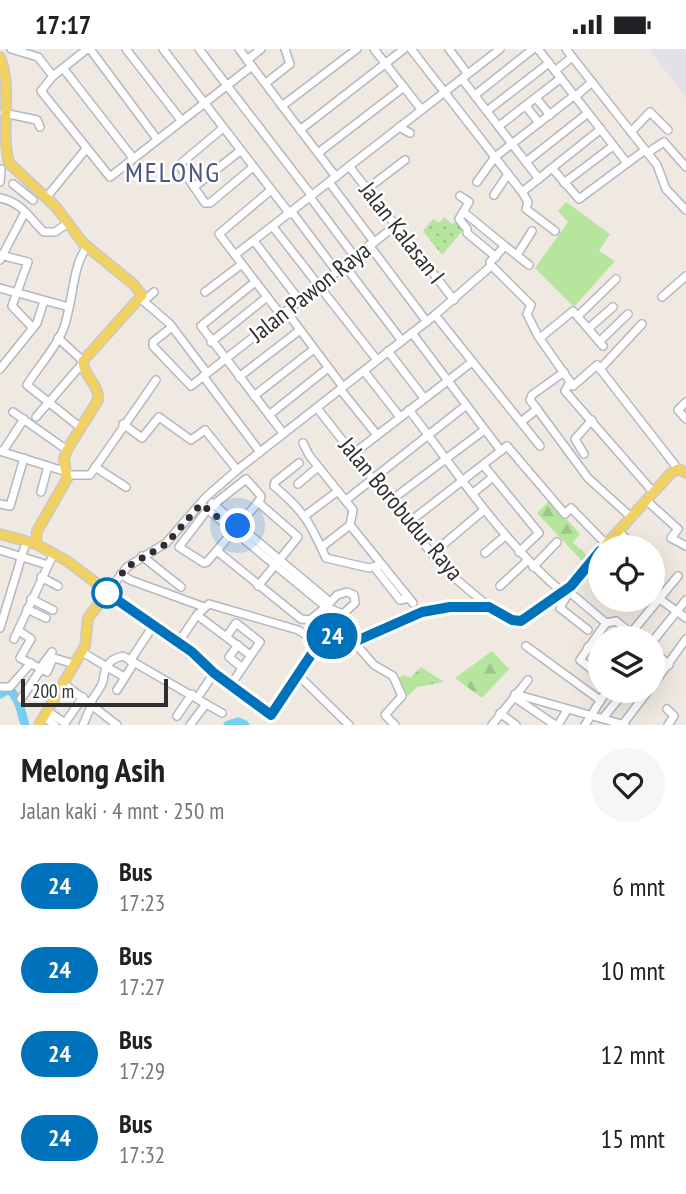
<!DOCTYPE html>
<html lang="id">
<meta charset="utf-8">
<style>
body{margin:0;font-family:"PT Sans Narrow",sans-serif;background:#f6f6f6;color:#202124;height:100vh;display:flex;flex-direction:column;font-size:26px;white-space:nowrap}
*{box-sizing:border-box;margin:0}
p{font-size:23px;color:#757577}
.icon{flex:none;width:38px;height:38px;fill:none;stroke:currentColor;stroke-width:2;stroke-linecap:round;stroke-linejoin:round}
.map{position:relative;height:676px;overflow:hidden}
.side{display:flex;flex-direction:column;background:#fff;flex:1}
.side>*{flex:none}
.badge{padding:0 14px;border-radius:23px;font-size:24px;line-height:46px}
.buttons{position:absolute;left:588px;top:486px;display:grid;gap:14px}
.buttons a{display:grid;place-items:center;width:77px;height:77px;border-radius:50%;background:#fff;box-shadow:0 7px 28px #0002;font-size:35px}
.scale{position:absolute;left:21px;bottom:18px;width:147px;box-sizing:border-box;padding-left:7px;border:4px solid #2e2e2e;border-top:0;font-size:19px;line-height:24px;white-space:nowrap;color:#2e2e2e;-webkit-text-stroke:5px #fff;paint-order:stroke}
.you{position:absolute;width:35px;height:35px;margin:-18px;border:5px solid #fff;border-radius:50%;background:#1a73e8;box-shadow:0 0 0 10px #1a73e833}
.map>.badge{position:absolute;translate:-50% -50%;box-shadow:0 0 0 4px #fff}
.round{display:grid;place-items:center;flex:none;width:74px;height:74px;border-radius:37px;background:#f6f6f6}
.summary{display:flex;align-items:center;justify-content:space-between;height:119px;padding:0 21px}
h1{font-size:33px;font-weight:700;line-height:52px}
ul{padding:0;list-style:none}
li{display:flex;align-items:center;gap:21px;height:84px;padding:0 21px}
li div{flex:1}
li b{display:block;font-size:26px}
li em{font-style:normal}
li .badge{min-width:77px;font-weight:700;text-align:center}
.status{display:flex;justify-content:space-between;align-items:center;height:49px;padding:0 35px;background:#fff;direction:ltr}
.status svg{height:19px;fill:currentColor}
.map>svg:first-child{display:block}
</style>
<div class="status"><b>17:17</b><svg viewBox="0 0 49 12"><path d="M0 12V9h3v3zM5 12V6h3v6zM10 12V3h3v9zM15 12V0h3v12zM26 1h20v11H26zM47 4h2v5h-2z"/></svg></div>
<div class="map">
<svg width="686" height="676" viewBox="0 0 686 676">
<defs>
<pattern id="forest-firs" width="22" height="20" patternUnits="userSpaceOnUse" patternTransform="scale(1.75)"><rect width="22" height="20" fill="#b6e59e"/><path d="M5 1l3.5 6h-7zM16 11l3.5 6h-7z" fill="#9dc588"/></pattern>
<pattern id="park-dots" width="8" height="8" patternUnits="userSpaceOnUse" patternTransform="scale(1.75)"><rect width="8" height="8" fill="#b6e59e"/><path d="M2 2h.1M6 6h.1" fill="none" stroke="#9dc588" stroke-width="1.8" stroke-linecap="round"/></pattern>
</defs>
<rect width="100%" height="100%" fill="#efe9e1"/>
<polygon fill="#e3e1e8" points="649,0 686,0 686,49"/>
<polygon fill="#b6e59e" points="566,153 610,185 599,202 615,212 574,258 535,219 568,173 558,162"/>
<g fill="url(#forest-firs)">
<polygon points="550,451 580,485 573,494 589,508 586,512 581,511 537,464"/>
<polygon points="492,602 509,620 482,649 455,629"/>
<polygon points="421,618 444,633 417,638 409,646 403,647 394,631 404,626 410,629"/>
</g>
<polygon fill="url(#park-dots)" points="444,168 452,175 457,172 464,180 442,206 423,182 433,170 439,174"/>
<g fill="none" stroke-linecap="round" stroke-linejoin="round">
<g stroke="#75cff0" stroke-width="9">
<path d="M0,645L9,640C20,650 21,663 25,676"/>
<polyline points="228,676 238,673 245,676"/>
</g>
<defs>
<g id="minor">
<polyline points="11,0 38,8 53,27"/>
<polyline points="87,0 53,27 41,42 110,128 252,17"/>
<polyline points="90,0 157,90"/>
<polyline points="126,0 181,71"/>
<polyline points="163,0 290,165"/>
<polyline points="199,0 312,147"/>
<polyline points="239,0 336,128"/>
<polyline points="374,0 421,60"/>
<polyline points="411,0 522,143 528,153 526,160 555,182"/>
<polyline points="449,0 467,24"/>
<polyline points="538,0 627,114"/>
<polyline points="566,0 657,116 666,140 686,161"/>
<polyline points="247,11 261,0"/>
<polyline points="63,19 133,109"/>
<polyline points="555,22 572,8"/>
<polyline points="462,30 539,130"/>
<polyline points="266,34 290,15 285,0"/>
<polyline points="475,46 533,0"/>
<polyline points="576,47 592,33"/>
<polyline points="536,49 550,66"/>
<polyline points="282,57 357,0"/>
<polyline points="526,57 539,74"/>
<polyline points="487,62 549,14"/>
<polyline points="4,64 37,71 40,78"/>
<polyline points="499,77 561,29"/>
<polyline points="399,78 410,84"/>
<polyline points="223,79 179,116 205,154 210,154 253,118"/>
<polyline points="300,81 404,0"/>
<polyline points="631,83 650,63 668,81"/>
<polyline points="318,104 404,38"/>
<polyline points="647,104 664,93 686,118"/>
<polyline points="526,113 588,64"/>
<polyline points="349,117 454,251"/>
<polyline points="552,119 579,150 645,101"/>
<polyline points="0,133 1,120"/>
<polyline points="329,133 374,193"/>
<polyline points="477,133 495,108 575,46"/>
<polyline points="564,134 613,97"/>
<polyline points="13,135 33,151"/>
<polyline points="194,138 240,102"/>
<polyline points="367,140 405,111"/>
<polyline points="271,141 219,185 281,266"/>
<polyline points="522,143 601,80"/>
<polyline points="494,146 508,125"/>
<polyline points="460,147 469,153 459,170 467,180 467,184 496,208"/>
<polyline points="310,148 355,208"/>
<path d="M0,149C23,154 28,168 44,183H55L68,174"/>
<polyline points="46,149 86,100"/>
<polyline points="292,163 337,223"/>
<polyline points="466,165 505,197"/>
<polyline points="273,178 377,311"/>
<polyline points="254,192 300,252"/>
<polyline points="369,196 427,273"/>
<polyline points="0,206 28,213 12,257 33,279"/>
<polyline points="235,206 500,0"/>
<polyline points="517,206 532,182"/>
<polyline points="0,211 25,163"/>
<polyline points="491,216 531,256 527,265 538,287 573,337 597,316 678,420"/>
<polyline points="345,217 402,292"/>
<polyline points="255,233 201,277 283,384"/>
<polyline points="0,239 69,258"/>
<polyline points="205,243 242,215"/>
<polyline points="662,248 686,227"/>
<polyline points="141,250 170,275 207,324"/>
<polyline points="144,252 154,243"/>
<polyline points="286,262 343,338"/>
<polyline points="435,266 540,397"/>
<polyline points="578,267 616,230"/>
<polyline points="172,278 153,293 153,297 191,337 395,177"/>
<polyline points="589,279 613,258"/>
<polyline points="412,284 501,402"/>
<polyline points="58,289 83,312"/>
<polyline points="540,289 573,262 603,297"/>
<polyline points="600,292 628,265"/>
<polyline points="211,293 267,248"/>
<polyline points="388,302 424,349"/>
<polyline points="0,320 37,274 44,252"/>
<polyline points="600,320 642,275"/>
<polyline points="364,322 400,368"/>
<polyline points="203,327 260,403"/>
<polyline points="239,328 300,281"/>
<polyline points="570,333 565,342 654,444"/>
<polyline points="340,340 377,386"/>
<polyline points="254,347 314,300"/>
<polyline points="686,353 678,361 686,370"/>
<polyline points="317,359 443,519 489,558"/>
<polyline points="537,360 588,429 631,468"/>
<path d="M409,361C458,424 501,491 562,543"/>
<polyline points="13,363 67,401"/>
<polyline points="269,366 328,319"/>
<polyline points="36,368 82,315"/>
<polyline points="521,373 537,360 530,351 532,346 564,323"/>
<polyline points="123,375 142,389 159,368 191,391 205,381 237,421"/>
<path d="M81,379L27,336C38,318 55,300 63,281C73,256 72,216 87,198"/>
<polyline points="303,394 309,406 353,461 350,476 323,497"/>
<polyline points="0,402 67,423"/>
<polyline points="3,402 24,370"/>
<polyline points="353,405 472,313"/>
<polyline points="584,405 575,390 592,371"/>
<path d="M299,414L275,433L274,437C305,463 310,474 326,509L369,519L380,516"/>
<polyline points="484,417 539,484 519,503"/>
<polyline points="95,418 126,438"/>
<polyline points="68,426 90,426 156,331"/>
<polygon points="246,430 261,447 260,451 207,513 204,514 179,498 208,460"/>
<polyline points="298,435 318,418"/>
<polyline points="41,443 48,417"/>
<polyline points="473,444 493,428"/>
<polyline points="346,451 464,358"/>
<polyline points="390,452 483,382"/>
<polyline points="647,452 678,480 671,489 686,497"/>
<polyline points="212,454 330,553"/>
<polyline points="0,455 10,457 24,409"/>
<polyline points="201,455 326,558 337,546 347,543 354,546 355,554 343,565 326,558 310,571 301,570 217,502"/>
<polyline points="306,466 338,442"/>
<polyline points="408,474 507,397 565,465 571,459 606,495"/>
<polyline points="350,476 413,554"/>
<polyline points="618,482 637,499"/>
<polyline points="612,489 623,499"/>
<polyline points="0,501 48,516"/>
<polyline points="485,504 505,487"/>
<polyline points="432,505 484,461"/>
<polyline points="142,507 181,538"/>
<polyline points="533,518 557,493"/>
<polyline points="375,519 400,551 409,549"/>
<polyline points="121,525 130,531 204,558"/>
<polyline points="41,528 58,537"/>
<polyline points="258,537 298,488 258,453"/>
<polyline points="500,537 527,512"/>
<polyline points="567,541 606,574"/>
<polyline points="569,543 560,559 588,581"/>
<polyline points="107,544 127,518 166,494 206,448 237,421 435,266 491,217 490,213 505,197 529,216"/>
<polyline points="31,550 53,561"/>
<polyline points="661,551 686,569"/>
<polyline points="27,560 46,569"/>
<polyline points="197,566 250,606"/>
<polyline points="606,574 616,572 638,590"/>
<polyline points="0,579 26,493"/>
<polyline points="19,582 31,590 20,609 47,623 53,609"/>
<polyline points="631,584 678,527"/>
<polyline points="227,587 236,574 260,593 230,637"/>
<polyline points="14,590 54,504"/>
<polyline points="653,592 686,551"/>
<polyline points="354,593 374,616 393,627 402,647 385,666 395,676"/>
<polyline points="178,594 197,566 209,555 298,581 319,594"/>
<polyline points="238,596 229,608 241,618"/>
<polyline points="526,597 600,651"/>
<polyline points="588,598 600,606"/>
<polyline points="653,602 669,616"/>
<polyline points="82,603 124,628"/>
<polyline points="51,608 74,615"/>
<polyline points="130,612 153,577"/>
<polyline points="40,619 52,603"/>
<polyline points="297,625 349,676"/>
<polyline points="600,627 580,611 606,574"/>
<polyline points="63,634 117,676"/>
<polyline points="653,636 686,590"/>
<polyline points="0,638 10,638 31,614"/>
<polyline points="117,641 134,614"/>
<polyline points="515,645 625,676"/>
<polyline points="198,648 214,624"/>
<polyline points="514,648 555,676"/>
<polyline points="21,650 41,620"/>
<path d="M91,653C94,647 102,638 103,632C105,618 107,611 123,607L206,655L190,676"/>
<polyline points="206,655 222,664"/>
<polyline points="667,660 674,667 668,676"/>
<polyline points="47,662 65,674 83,648"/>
<polyline points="500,664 516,676"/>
<polyline points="177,667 192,645"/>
<polyline points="44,668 55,676"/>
<polyline points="603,669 625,642"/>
<polyline points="623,675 648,642"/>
<polyline points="83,676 92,655"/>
<polyline points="492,676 528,631"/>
<polyline points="558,676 567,661"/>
<polyline points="585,676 604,646"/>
</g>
<g id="major">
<path d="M0,8C13,40 0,80 9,114L56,158L83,194L133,235L142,246L83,312C83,327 100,336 98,351L67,401L64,410L67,430L37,482L36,495"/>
<polyline points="0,485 36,495 67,512 271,666 319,594 328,587 354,593 422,563 450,558 489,558 512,571 521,572 571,537 600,502"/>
<polyline points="603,499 671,424 678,420 686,424"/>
<polyline points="39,676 85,597 88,569 107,544"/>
</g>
</defs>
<use href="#minor" stroke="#b4b7c1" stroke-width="10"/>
<use href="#major" stroke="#c9c9c9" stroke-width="12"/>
<use href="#minor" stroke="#fff" stroke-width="7"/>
<use href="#major" stroke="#f2d163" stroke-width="9"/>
</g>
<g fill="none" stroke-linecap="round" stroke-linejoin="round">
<defs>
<polyline id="line" points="107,544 192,603 214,624 271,666 319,594 328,587 354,593 422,563 450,558 489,558 512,571 521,572 571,537 600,502"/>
</defs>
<use href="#line" stroke="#fff" stroke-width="16"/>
<use href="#line" stroke="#0072bc" stroke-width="10"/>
<polyline stroke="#2e2e2e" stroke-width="7" stroke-dasharray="0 12.6" points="107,544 127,518 166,495 201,455 230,478 234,474 238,477"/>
</g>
<circle fill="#fff" stroke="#0072bc" stroke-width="3.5" cx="107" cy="544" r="14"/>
<g text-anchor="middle" stroke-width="5" stroke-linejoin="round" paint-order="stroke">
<g font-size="24" fill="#2e2e2e" stroke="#fff">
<text transform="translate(402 184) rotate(52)" y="8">Jalan Kalasan I</text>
<text transform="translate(310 243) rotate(-38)" y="8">Jalan Pawon Raya</text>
<text transform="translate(401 460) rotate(50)" y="8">Jalan Borobudur Raya</text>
</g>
<g font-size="28" letter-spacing="2" fill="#4d5680" stroke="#fff">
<text x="173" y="133">MELONG</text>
</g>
</g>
</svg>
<div class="buttons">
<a><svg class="icon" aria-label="locate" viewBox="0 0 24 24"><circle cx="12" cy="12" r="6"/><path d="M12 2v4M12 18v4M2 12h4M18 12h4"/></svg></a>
<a><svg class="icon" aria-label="layers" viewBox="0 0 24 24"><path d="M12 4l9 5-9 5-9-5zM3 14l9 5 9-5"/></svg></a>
</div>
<div class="scale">200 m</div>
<div class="you" style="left:238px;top:477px"></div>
<b class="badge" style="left:332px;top:587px;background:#0072bc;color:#fff">24</b>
</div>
<section class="side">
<div class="summary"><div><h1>Melong Asih</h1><p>Jalan kaki · 4 mnt · 250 m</p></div><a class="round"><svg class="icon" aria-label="heart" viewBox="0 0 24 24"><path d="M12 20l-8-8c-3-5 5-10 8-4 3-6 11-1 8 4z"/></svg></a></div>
<ul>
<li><span class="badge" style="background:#0072bc;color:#fff">24</span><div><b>Bus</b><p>17:23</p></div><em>6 mnt</em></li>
<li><span class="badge" style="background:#0072bc;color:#fff">24</span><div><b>Bus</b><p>17:27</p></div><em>10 mnt</em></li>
<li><span class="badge" style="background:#0072bc;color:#fff">24</span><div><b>Bus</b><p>17:29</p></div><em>12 mnt</em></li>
<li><span class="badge" style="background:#0072bc;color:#fff">24</span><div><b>Bus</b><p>17:32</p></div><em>15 mnt</em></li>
</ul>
</section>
